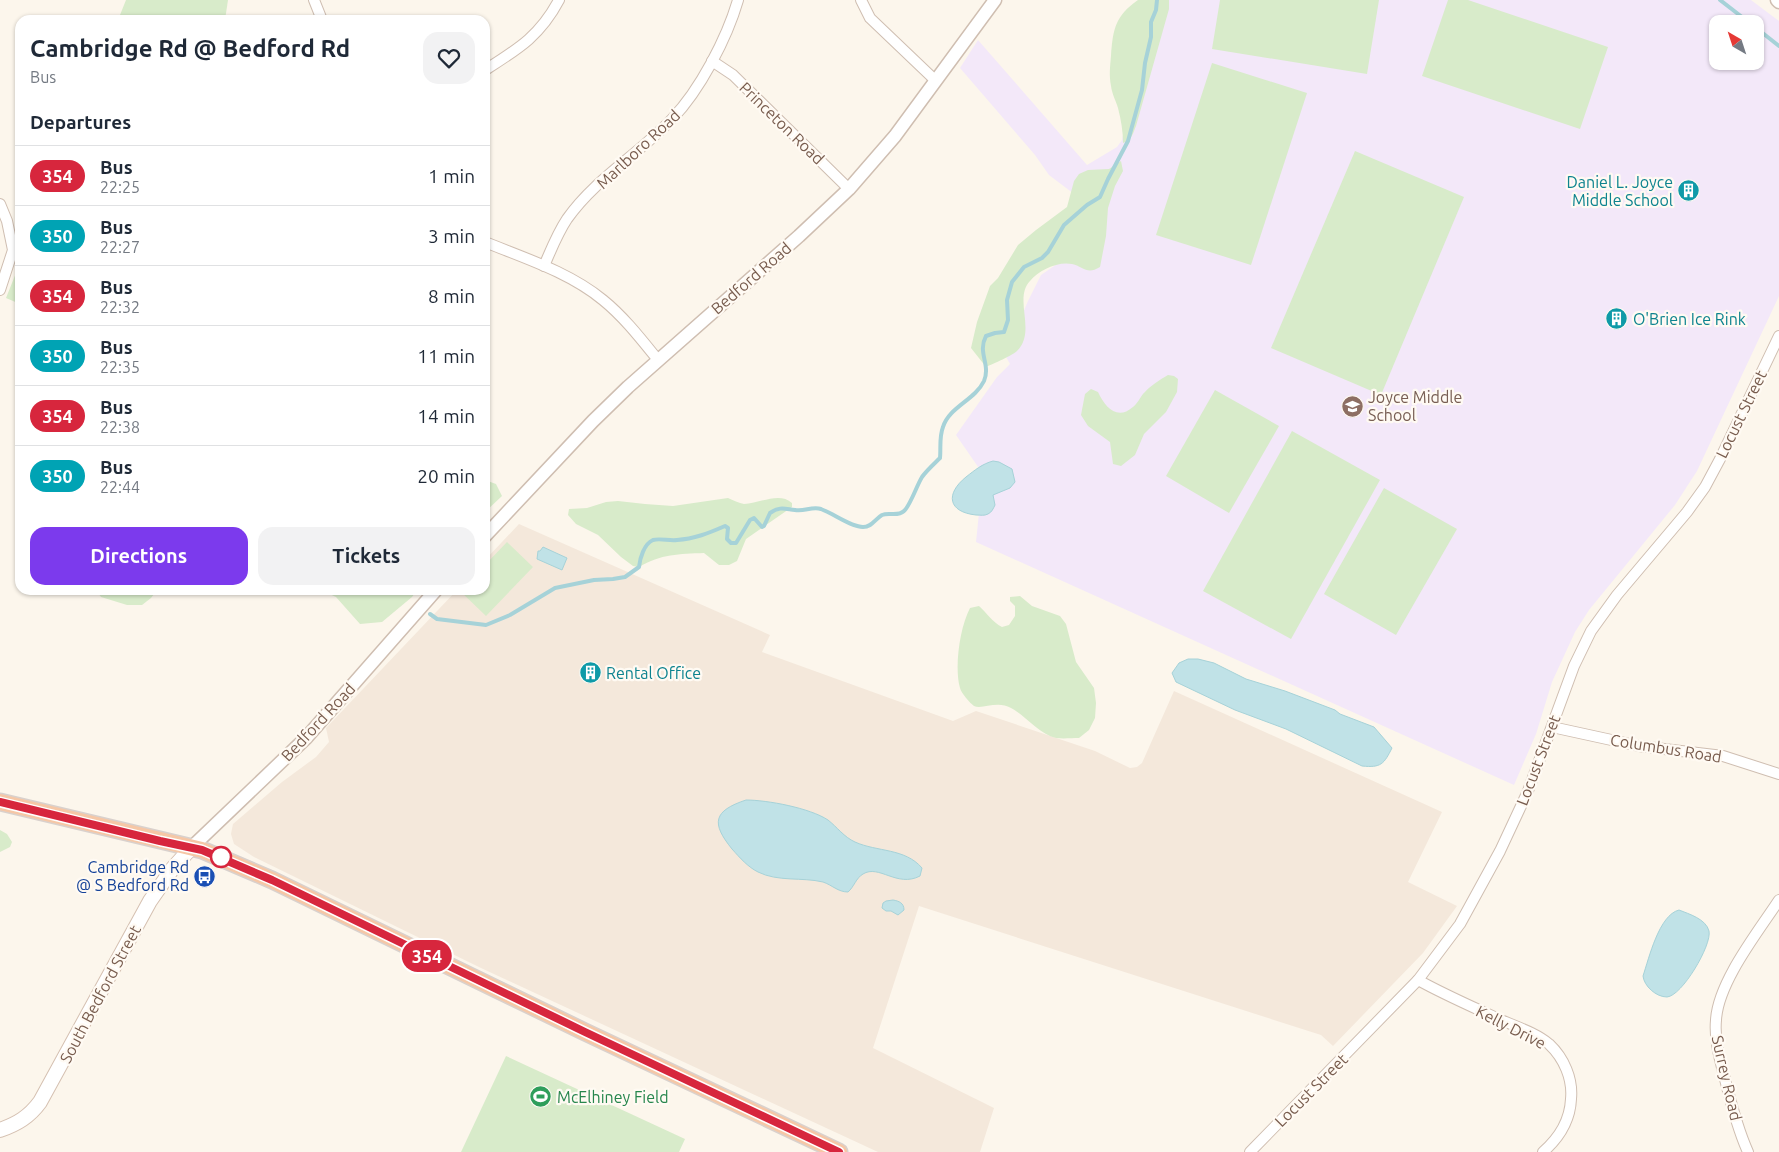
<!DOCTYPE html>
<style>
body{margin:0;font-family:Ubuntu,sans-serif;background:#f2f2f3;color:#1f2937;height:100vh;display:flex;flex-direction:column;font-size:19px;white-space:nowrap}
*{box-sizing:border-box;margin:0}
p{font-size:16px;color:#747a83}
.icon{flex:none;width:28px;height:28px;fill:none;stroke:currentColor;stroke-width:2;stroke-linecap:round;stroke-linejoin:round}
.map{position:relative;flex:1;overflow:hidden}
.sheet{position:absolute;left:15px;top:15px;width:475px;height:580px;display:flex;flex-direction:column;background:#fff;border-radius:15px;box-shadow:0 1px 4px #0004}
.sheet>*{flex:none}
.badge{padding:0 10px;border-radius:16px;font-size:18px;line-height:32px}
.needle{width:32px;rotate:321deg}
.buttons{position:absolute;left:1709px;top:15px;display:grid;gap:10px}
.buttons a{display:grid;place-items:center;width:55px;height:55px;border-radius:10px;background:#fff;box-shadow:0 1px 4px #0004;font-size:25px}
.map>.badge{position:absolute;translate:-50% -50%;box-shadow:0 0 0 2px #fff}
h2{padding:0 15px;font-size:19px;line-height:45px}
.round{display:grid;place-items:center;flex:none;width:52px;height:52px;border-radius:15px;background:#f2f2f3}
.summary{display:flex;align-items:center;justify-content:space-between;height:85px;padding:0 15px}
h1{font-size:24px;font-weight:600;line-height:38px}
.button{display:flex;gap:10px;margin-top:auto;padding:10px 15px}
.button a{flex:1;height:58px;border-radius:15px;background:#7c3aed;color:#fff;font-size:20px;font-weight:600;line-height:58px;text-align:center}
.button a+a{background:#f2f2f3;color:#1f2937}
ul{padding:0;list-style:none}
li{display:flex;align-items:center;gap:15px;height:60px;padding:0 15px;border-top:1px solid #e0e1e3}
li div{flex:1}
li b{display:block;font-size:19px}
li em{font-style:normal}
li .badge{min-width:55px;font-weight:700;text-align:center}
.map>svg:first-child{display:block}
</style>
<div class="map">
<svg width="1779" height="1152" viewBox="0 0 1779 1152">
<rect width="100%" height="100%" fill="#fcf6ec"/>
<polygon fill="#f4e8db" points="519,524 770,635 762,652 953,721 976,711 1095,751 1130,768 1137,767 1142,763 1174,691 1442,812 1408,882 1457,906 1423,953 1333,1046 1321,1035 919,906 873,1048 994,1108 980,1152 878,1152 481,968 254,857 234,844 231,834 233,824 282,782 316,757 329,742 326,728 457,590 485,590 485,560"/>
<path fill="#f3e8f9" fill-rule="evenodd" d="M1152,0H1751L1779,21V296L1697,471L1675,505L1589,610L1575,632L1552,682L1536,734L1514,785L976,542L983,474L956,435L997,377L1010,364L1005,355L1028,301L1041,275L1060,262L1090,206L1049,175L1035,155L960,68L978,40L1087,165L1117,147L1122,140ZM1718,24H1755V61H1718Z"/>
<g fill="#d8ebca">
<polygon points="126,0 228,0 225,20 118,20"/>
<path d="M1138,0H1169V9L1136,126C1133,133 1132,140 1123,143C1123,131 1121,120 1118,108C1116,101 1112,94 1111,86C1109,75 1110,67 1111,56C1113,29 1115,16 1138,0Z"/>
<polygon points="1220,0 1379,0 1367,74 1212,49"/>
<polygon points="1448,0 1468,0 1608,47 1580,129 1422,76"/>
<polygon points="1212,63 1307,93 1251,265 1156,235"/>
<polygon points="1355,151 1464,197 1381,395 1271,348"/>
<path d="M1121,161L1123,171L1115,186L1108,208L1106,236L1100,267C1087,275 1084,267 1072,264C1058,261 1039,270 1030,281C1013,299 1037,331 1017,351C1013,355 993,364 986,367L971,348L977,322L990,286L998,278L1018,245L1036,230L1067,207L1074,181L1079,174L1088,170L1109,169Z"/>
<polygon points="20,263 20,304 6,298"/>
<path d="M1168,375L1174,376L1178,379L1177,392L1166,412L1144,434L1135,455L1121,466L1113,464L1110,442L1088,426L1081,415L1085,394L1091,389L1098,392C1105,407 1117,421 1133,407C1137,404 1140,398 1143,394C1150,386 1159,380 1168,375Z"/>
<polygon points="1215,390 1279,426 1229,513 1166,476"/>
<polygon points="1292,431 1380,480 1291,639 1203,591"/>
<polygon points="485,480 496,484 502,496 485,512"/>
<polygon points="1384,488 1457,529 1396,635 1324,594"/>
<path d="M728,498C733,500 739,503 744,504C759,504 779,491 792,503V507L746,539L737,561L729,565H719L704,553C679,554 661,554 639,567L633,566L621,557L598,535L576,524L568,515L569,509L587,508L606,502L618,501L645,504L673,506Z"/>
<polygon points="507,542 533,567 486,616 460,591 462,590 485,590 485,565"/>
<polygon points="96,590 157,590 151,598 142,605 127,605 101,597"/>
<polygon points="321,590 417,590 412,597 382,622 360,624 336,597"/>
<path d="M1020,596L1032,606L1060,616L1066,624L1076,662L1094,688L1096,703L1095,718L1089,730L1079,738C1072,738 1063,739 1056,738C1039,734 1026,716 1011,708C997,700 982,710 974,706C970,703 961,693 960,688C954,667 960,627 970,608L979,606C987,613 992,622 1002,627L1009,625L1015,616V606L1010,601V597Z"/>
<polygon points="0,830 7,834 12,842 10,847 0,852"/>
<polygon points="506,1056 685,1139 679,1152 461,1152"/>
</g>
<g fill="#c0e2e7" stroke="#a6d2d8">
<path d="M993,461L999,462L1012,469L1015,482L1010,488L993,495L995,505C993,509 992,512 988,514C984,516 981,515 976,515C948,512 945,494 966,477C975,470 982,464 993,461Z"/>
<polygon points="543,547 567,558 562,570 537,559 538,551 540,551"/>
<path d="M1188,659H1198L1214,663L1246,679L1285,691L1335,710L1340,714L1374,727L1392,748C1384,764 1381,768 1362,766L1286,729L1235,710L1176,682L1172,673L1179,663Z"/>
<path d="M746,800C767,800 810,808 828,820C837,827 844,837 855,842C877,852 905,848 922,868L920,876C897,888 879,864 863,874C856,878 854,887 848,892C838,892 832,885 823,882C802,877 778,882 758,872C748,867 740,858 732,849C711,823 713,811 746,800Z"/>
<path d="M893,900C899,901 904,903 904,910L898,915L891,911H886L882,908L883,903L886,901Z"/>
<path d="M1679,910C1689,914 1706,919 1709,931C1712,945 1682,996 1667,997C1656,997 1644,986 1643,976C1649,958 1659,915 1679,910Z"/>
</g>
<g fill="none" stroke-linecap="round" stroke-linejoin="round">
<g stroke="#a6d2d8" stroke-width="4">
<polyline points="1720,0 1751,24"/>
<polyline points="1755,27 1779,46"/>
<path d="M430,614L437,619L486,625L510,615L555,588L594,580L613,579L625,577L639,567C640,558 644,544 653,540C660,538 669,541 677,540C694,539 709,533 725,526L728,528L727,539L731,543H736L750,520L754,518L762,527L764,526L770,513C780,506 785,509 795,510C804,512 812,506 821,509C834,514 851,527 863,527C872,527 875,519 882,515C889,512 898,517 904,511C910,506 917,485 922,477C927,470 934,464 940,458C941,448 939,437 943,427C949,407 975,400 984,381C991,364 977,353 986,336L995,333L1004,332L1008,320L1007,300L1012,282L1024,267L1042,258L1048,252L1064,225L1087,205L1100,197L1108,179L1128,141L1142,90L1145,63L1151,37V22L1156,10L1157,0"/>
</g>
<defs>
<g id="minor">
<polyline points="314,0 322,20"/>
<polyline points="861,0 870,18 936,81"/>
<polyline points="712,61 733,75 849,189"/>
<path d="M485,70C518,49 540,36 559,0"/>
<polyline points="0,204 7,221 13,250 0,290"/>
<path d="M485,242C524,258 569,272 603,300C624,317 641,339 658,360"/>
<path d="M544,266C551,250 557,234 567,219C595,179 639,154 672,119C700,90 727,38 738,0"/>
<polyline points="1552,727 1639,746 1723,756 1779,774"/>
<path d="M1418,980C1445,995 1473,1007 1501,1020C1517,1027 1536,1033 1549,1044C1564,1058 1573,1079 1571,1099C1570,1121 1559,1138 1543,1152"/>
<polyline points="1250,1152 1418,980 1460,924 1500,851 1528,791 1574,666 1591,631 1617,595 1687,512 1705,487 1720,459 1779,336"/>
<path d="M1748,1152C1738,1130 1732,1107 1726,1083C1721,1063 1714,1042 1716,1020C1718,982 1758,932 1779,900"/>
</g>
<g id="tertiary">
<polyline points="1777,0 1779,2"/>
<polyline points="485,536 593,421 628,387 799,236 849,189 895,136 995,0"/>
<polyline points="192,847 306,738 436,590"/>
</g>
<path id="secondary" d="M0,1130C17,1124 29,1117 40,1102L150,901L173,868L192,847"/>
<polyline id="trunk" points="0,802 202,850 272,880 585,1032 839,1152"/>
</defs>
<use href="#minor" stroke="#cfbeb1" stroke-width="12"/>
<use href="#tertiary" stroke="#cfbeb1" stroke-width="15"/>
<use href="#secondary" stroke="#d5c0b1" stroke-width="16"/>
<use href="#trunk" stroke="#d9d1cd" stroke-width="19"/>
<use href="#minor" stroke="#fff" stroke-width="10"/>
<use href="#tertiary" stroke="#fff" stroke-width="12"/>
<use href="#secondary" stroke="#fff" stroke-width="14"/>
<use href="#trunk" stroke="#f6c7a6" stroke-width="16"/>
</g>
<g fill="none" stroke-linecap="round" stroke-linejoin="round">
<defs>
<polyline id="line" points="0,802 160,841 202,850 272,880 585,1032 839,1152"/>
</defs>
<use href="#line" stroke="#fff" stroke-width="11"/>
<use href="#line" stroke="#d7263d" stroke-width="8"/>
</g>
<defs>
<symbol id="building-disc" viewBox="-11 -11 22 22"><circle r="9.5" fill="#0f9aa8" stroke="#fffaf3"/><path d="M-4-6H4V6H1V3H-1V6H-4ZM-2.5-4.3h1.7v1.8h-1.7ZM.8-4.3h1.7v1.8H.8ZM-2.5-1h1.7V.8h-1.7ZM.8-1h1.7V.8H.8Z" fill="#fff"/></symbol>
<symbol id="school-disc" viewBox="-11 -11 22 22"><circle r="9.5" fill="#8d6e63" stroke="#fffaf3"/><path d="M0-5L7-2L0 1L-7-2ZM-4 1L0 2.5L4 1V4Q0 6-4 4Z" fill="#fff"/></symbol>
<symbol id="bus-disc" viewBox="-11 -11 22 22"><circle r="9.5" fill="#1a4fb4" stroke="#fffaf3"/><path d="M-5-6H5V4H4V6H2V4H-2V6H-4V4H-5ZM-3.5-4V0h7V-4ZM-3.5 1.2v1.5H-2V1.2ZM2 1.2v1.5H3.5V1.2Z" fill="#fff"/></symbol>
<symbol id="stadium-disc" viewBox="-11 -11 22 22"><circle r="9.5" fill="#2e9e5b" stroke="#fffaf3"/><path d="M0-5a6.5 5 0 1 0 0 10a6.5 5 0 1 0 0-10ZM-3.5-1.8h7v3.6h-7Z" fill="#fff"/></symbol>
</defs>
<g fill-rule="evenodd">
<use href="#building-disc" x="1676" y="178" width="25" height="25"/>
<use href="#building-disc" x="1604" y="306" width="25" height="25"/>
<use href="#school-disc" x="1340" y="394" width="25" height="25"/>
<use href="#building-disc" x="578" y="660" width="25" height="25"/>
<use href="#bus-disc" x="192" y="864" width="25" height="25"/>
<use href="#stadium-disc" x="528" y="1084" width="25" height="25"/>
</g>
<circle fill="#fff" stroke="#d7263d" stroke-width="2.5" cx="221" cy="857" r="10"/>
<g text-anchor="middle" stroke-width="4.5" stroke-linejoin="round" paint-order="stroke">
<g font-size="16" fill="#785c4e" stroke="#fffaf3">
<text transform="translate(782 123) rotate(44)" y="6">Princeton Road</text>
<text transform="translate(638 149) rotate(-43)" y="6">Marlboro Road</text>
<text transform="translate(751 278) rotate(-41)" y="6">Bedford Road</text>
<text transform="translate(1741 414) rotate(-64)" y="6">Locust Street</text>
<text transform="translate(318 722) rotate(-47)" y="6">Bedford Road</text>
<text transform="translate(1666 748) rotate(9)" y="6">Columbus Road</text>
<text transform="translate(1538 760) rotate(-69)" y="6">Locust Street</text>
<text transform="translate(100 994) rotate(-62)" y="6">South Bedford Street</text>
<text transform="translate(1511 1027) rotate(27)" y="6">Kelly Drive</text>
<text transform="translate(1727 1078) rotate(77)" y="6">Surrey Road</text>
<text transform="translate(1311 1090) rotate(-45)" y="6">Locust Street</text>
</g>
<g font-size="16" fill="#0d838f" stroke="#fffaf3" text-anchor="start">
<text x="1673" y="188" text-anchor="end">Daniel L. Joyce<tspan x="1673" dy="18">Middle School</tspan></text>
<text x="1633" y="325">O'Brien Ice Rink</text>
<text x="606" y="679">Rental Office</text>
</g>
<g font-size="16" fill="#785e54" stroke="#fffaf3" text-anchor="start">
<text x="1368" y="403">Joyce Middle<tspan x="1368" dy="18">School</tspan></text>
</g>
<g font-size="16" fill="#164399" stroke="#fffaf3" text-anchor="end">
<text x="189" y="873">Cambridge Rd<tspan x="189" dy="18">@ S Bedford Rd</tspan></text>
</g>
<g font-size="16" fill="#27864d" stroke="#fffaf3" text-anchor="start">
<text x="557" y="1103">McElhiney Field</text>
</g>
</g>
</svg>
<div class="buttons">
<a><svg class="needle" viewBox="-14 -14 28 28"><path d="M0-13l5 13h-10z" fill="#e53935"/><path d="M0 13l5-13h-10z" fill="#747a83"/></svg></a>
</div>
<b class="badge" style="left:427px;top:956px;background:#d7263d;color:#fff">354</b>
<section class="sheet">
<div class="summary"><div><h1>Cambridge Rd @ Bedford Rd</h1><p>Bus</p></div><a class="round"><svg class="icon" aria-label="heart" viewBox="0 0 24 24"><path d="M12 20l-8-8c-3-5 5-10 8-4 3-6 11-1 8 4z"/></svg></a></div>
<h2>Departures</h2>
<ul>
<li><span class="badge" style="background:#d7263d;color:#fff">354</span><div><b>Bus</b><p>22:25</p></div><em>1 min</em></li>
<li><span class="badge" style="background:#00a3b4;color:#fff">350</span><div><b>Bus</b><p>22:27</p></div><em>3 min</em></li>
<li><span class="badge" style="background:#d7263d;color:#fff">354</span><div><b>Bus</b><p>22:32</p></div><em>8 min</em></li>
<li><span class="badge" style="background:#00a3b4;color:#fff">350</span><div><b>Bus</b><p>22:35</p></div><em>11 min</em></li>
<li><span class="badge" style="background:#d7263d;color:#fff">354</span><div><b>Bus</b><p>22:38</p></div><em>14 min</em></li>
<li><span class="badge" style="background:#00a3b4;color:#fff">350</span><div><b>Bus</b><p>22:44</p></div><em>20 min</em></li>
</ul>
<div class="button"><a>Directions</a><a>Tickets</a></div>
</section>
</div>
